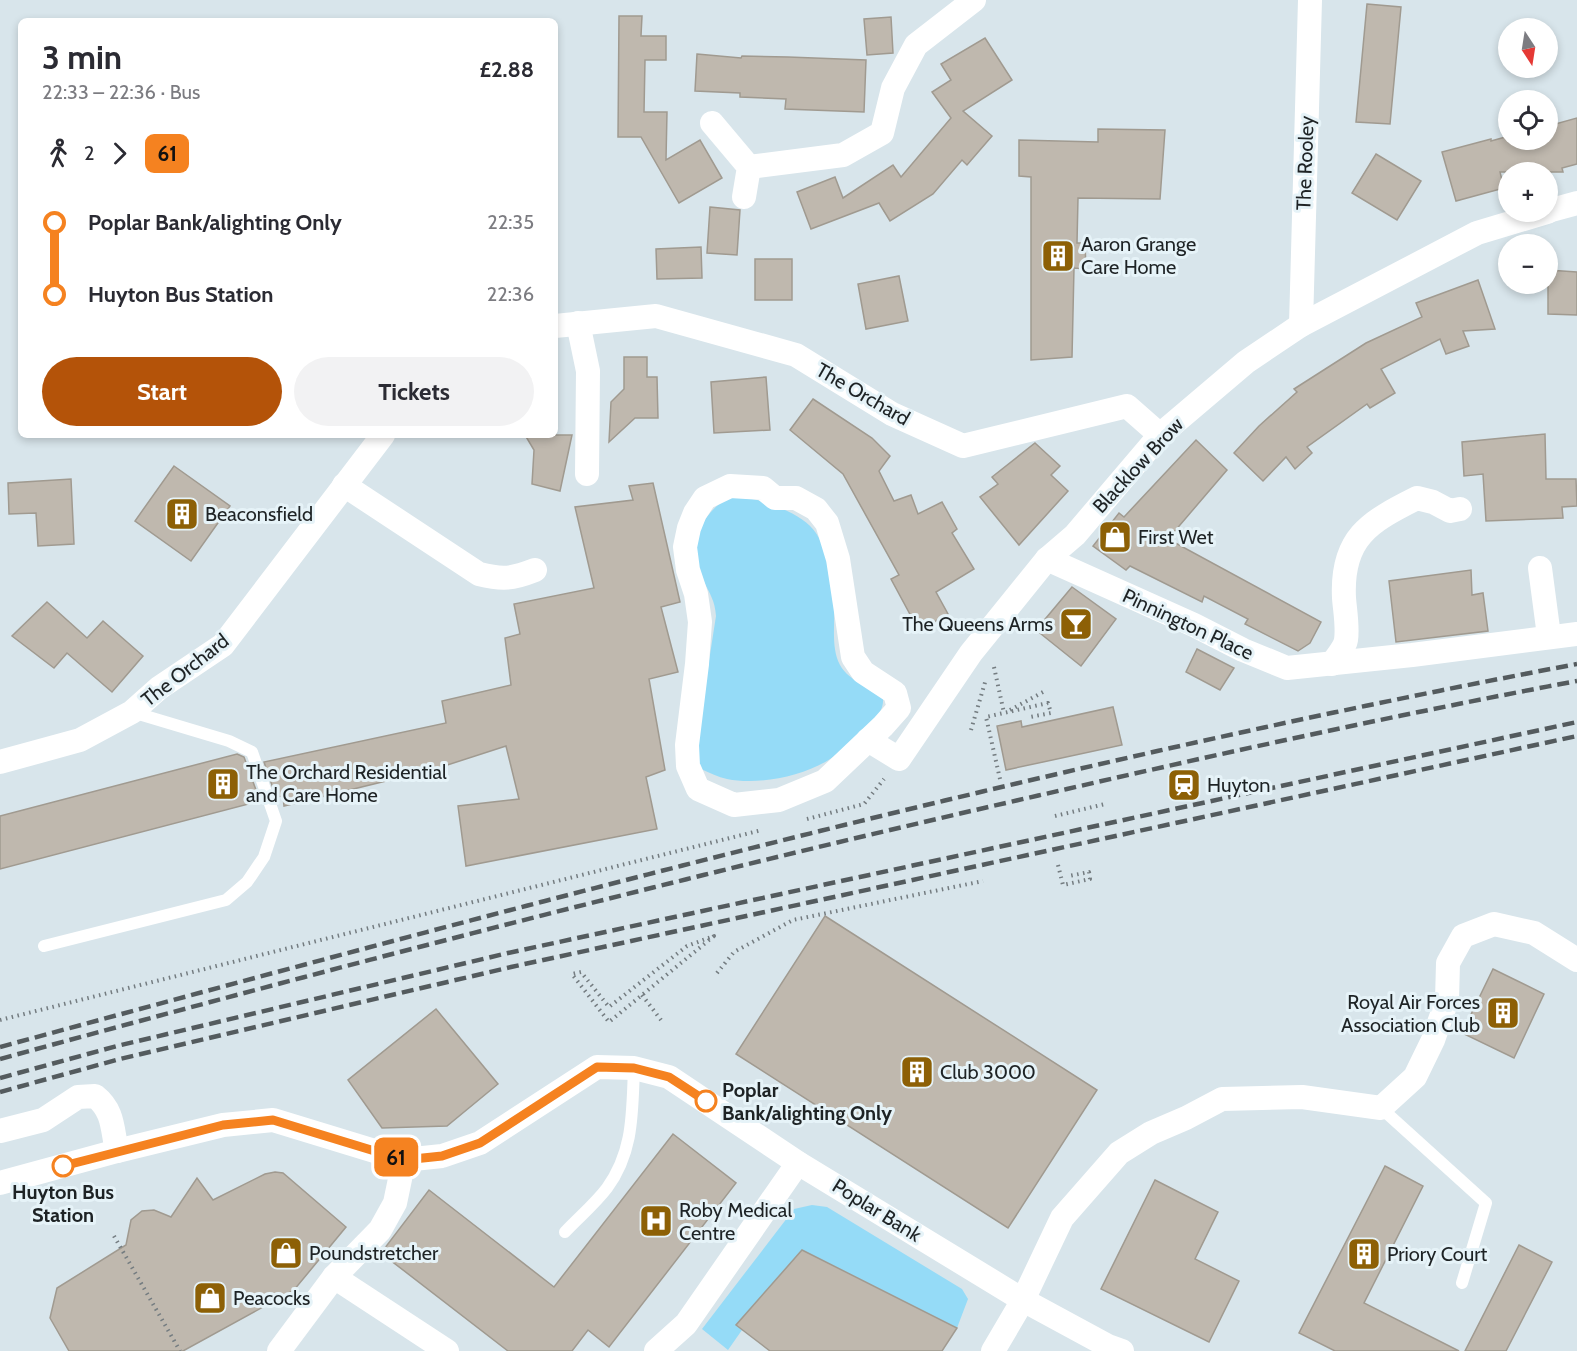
<!DOCTYPE html>
<meta charset="utf-8">
<style>
body{margin:0;font-family:Cabin,sans-serif;background:#f2f2f3;color:#2b2b33;height:100vh;display:flex;flex-direction:column;font-size:22px;white-space:nowrap}
*{box-sizing:border-box;margin:0}
p{font-size:20px;color:#7c7c81}
.icon{flex:none;width:33px;height:33px;fill:none;stroke:currentColor;stroke-width:2;stroke-linecap:round;stroke-linejoin:round}
.map{position:relative;flex:1;overflow:hidden}
.details{position:absolute;left:18px;top:18px;width:540px;height:420px;display:flex;flex-direction:column;background:#fff;border-radius:9px;box-shadow:0 3px 9px #0003}
.details>*{flex:none}
.badge{padding:0 12px;border-radius:9px;font-size:21px;line-height:39px}
.needle{width:39px;rotate:168deg}
.controls{position:absolute;left:1498px;top:18px;display:grid;gap:12px}
.controls a{display:grid;place-items:center;width:60px;height:60px;border-radius:50%;background:#fff;box-shadow:0 3px 9px #0003;font-size:30px}
.map>.badge{position:absolute;translate:-50% -50%;box-shadow:0 0 0 3px #fff}
.legs{display:flex;align-items:center;gap:9px;height:66px;padding:0 24px;font-size:20px}
.legs p{margin-inline-start:auto}
.overview{display:flex;align-items:center;justify-content:space-between;height:102px;padding:0 24px}
h1{font-size:33px;font-weight:700;line-height:45px}
.button{display:flex;gap:12px;margin-top:auto;padding:12px 24px}
.button a{flex:1;height:69px;border-radius:36px;background:#b45309;color:#fff;font-size:24px;font-weight:700;line-height:69px;text-align:center}
.button a+a{background:#f2f2f3;color:#2b2b33}
ul{padding:0 24px;list-style:none}
li{display:flex;align-items:center;gap:21px;height:72px;font-size:22px}
li i{display:grid;place-items:center;width:9px;height:100%;margin:0 8px;background:currentColor}
li i::after{content:'';width:15px;height:15px;margin:-8px;border:4px solid;border-radius:50%;background:#fff}
li p{margin-inline-start:auto}
li:first-child i{background:linear-gradient(#0000 50%,currentColor 0)}
li:last-child i{background:linear-gradient(currentColor 50%,#0000 0)}
.map>svg:first-child{display:block}
</style>
<div class="map">
<svg width="1577" height="1351" viewBox="0 0 1577 1351">
<rect width="100%" height="100%" fill="#d8e5eb"/>
<g fill="#95dbf7">
<path d="M729,497C751,498 758,499 778,507C815,522 824,537 829,575C831,585 834,596 834,607C835,626 831,648 840,665C850,683 872,686 883,699C884,713 871,724 861,733C853,740 846,748 837,754C811,775 760,786 727,779C718,777 710,773 701,769L695,751L716,616C715,601 710,594 704,582C688,547 697,517 729,497Z"/>
<polygon points="812,1205 827,1207 962,1289 968,1299 957,1328 802,1250 736,1325 742,1330 728,1350 702,1329 794,1209"/>
</g>
<g fill="#bfb8ae" stroke="#a09a90" stroke-width="1.5">
<polygon points="1367,4 1401,7 1390,124 1356,122"/>
<polygon points="619,16 642,16 641,36 666,36 666,60 645,60 644,112 667,112 666,160 700,140 722,178 679,203 641,137 618,137"/>
<polygon points="891,17 893,53 867,55 864,19"/>
<polygon points="985,38 1012,80 963,111 992,136 967,165 962,160 933,194 890,221 879,203 811,229 797,192 835,177 843,198 893,165 901,177 951,118 932,92 951,80 941,64"/>
<polygon points="697,54 741,58 742,56 788,57 866,60 864,112 785,109 786,99 740,97 740,93 695,91"/>
<polygon points="1577,118 1577,164 1562,168 1563,172 1500,172 1504,188 1456,201 1442,152 1491,139 1491,141 1509,136 1509,140 1548,140 1548,126"/>
<polygon points="1098,129 1165,130 1160,199 1078,198 1077,243 1085,243 1086,269 1074,268 1072,357 1031,360 1031,177 1019,176 1019,140 1098,142"/>
<polygon points="1376,154 1421,181 1397,220 1352,193"/>
<polygon points="710,207 740,210 737,255 707,253"/>
<polygon points="701,247 702,278 657,279 656,249"/>
<rect x="755" y="259" width="37" height="41"/>
<polygon points="1548,270 1577,272 1577,315 1548,314"/>
<polygon points="899,276 908,321 866,329 858,284"/>
<polygon points="1478,280 1495,329 1463,331 1469,346 1446,354 1440,339 1381,369 1395,393 1370,408 1367,404 1307,447 1312,453 1295,469 1286,457 1263,481 1234,453 1259,426 1297,392 1294,389 1366,343 1422,317 1416,303"/>
<polygon points="624,357 647,357 647,377 657,377 658,418 635,418 609,442 611,402 624,389"/>
<polygon points="766,377 770,430 714,433 711,382"/>
<polygon points="813,399 872,438 890,456 879,471 894,501 911,495 918,514 942,502 957,529 952,533 974,569 936,592 948,614 919,631 891,579 899,575 843,474 790,430"/>
<polygon points="1545,434 1546,479 1576,479 1577,506 1562,507 1563,518 1486,521 1483,474 1464,476 1462,442"/>
<polygon points="525,435 572,435 560,491 532,484 534,450"/>
<polygon points="1196,440 1227,470 1168,539 1321,622 1310,643 1298,651 1245,624 1248,619 1204,596 1202,602 1130,566 1126,570 1093,546 1119,513 1124,517"/>
<polygon points="1035,443 1060,466 1051,475 1068,491 1019,545 980,497 998,484 992,477"/>
<polygon points="174,466 230,506 191,561 135,521"/>
<polygon points="71,479 74,544 38,546 36,513 9,514 8,483"/>
<polygon points="653,483 680,602 661,607 678,672 649,679 665,770 646,777 657,829 466,866 458,806 519,799 506,746 435,769 284,806 283,796 276,797 264,762 446,723 442,701 511,685 505,638 520,634 514,604 594,588 575,507 633,500 629,486"/>
<polygon points="1471,570 1472,595 1483,593 1488,631 1396,642 1389,581"/>
<polygon points="1072,587 1116,619 1081,666 1036,630"/>
<polygon points="47,602 87,638 103,621 143,656 112,692 67,653 54,668 12,636"/>
<polygon points="1197,649 1234,668 1220,690 1186,672"/>
<polygon points="1113,707 1122,745 1006,770 997,726 1021,721 1022,727"/>
<polygon points="237,754 244,757 260,801 0,869 0,816"/>
<polygon points="825,916 1097,1090 1008,1228 736,1054"/>
<polygon points="1493,969 1544,994 1514,1058 1462,1033"/>
<polygon points="436,1009 498,1084 447,1126 382,1128 348,1080"/>
<polygon points="673,1134 736,1183 609,1347 588,1330 572,1351 508,1351 381,1253 429,1190 554,1287"/>
<polygon points="1385,1166 1423,1186 1364,1303 1459,1351 1335,1351 1299,1333"/>
<polygon points="275,1172 283,1173 346,1227 294,1290 183,1351 69,1351 50,1318 57,1288 126,1245 131,1220 142,1211 154,1210 171,1217 197,1178 213,1200 265,1174"/>
<polygon points="1155,1180 1218,1212 1195,1259 1239,1281 1209,1342 1101,1289"/>
<polygon points="1519,1245 1552,1262 1506,1351 1465,1351"/>
<polygon points="802,1250 957,1328 942,1351 770,1351 736,1325"/>
</g>
<g fill="none" stroke-linecap="round" stroke-linejoin="round">
<g stroke="#747c80" stroke-width="4" stroke-dasharray="1.5 4.5" stroke-linecap="butt">
<polyline points="994,667 1004,713"/>
<polyline points="1010,710 1045,691"/>
<polyline points="971,730 986,679"/>
<polyline points="1000,779 986,717 1048,703 1051,713 1030,717"/>
<polyline points="1055,816 1105,804"/>
<polyline points="807,819 864,804 884,779"/>
<polyline points="1058,865 1063,885 1090,879 1089,872 1069,876"/>
<polygon points="714,936 609,1022 572,974 581,972 609,1007 687,946"/>
<polyline points="717,973 734,952 793,920 983,881"/>
<polyline points="642,995 661,1020"/>
<polyline points="0,1020 762,830"/>
<polyline points="114,1236 180,1351"/>
</g>
<g stroke="#fff" stroke-width="12">
<polyline points="44,946 226,900 247,882 264,857 276,821 252,752 229,741 132,712"/>
<polyline points="1381,1108 1486,1203 1462,1283"/>
<path d="M565,1232C578,1218 595,1204 607,1188C634,1151 632,1112 634,1068"/>
</g>
<g stroke="#fff" stroke-width="24">
<polyline points="712,123 749,167 744,197"/>
<polyline points="749,167 843,155 882,133 893,88 916,45 974,0"/>
<polyline points="1548,211 1577,203"/>
<polyline points="578,323 588,371 587,474"/>
<polyline points="1301,325 1310,0"/>
<polyline points="555,326 656,316 796,355 892,414 963,446 1127,406 1160,435"/>
<path d="M344,485L479,574C503,580 512,579 535,570"/>
<polygon points="730,486 763,488 775,498 796,498 816,509 827,523 838,559 853,657 863,672 895,693 899,708 883,726 825,781 779,800 734,805 698,789 688,766 687,745 697,664 700,622 696,594 688,570 685,547 689,528 695,513 705,498"/>
<polyline points="1047,559 1194,625 1243,650 1287,668 1412,655 1577,634"/>
<polyline points="1540,568 1549,636"/>
<path d="M1332,664C1336,657 1345,648 1346,640C1348,627 1345,611 1344,598C1341,538 1369,522 1417,498L1433,502L1450,511L1460,509"/>
<polyline points="868,740 899,759 971,653 1047,559 1075,535 1160,435 1246,362 1301,325 1477,233 1547,212"/>
<polyline points="0,762 80,740 132,712 159,688 223,645 383,435"/>
<path d="M0,1131L43,1120L78,1097L95,1096C114,1111 112,1129 117,1151"/>
<polyline points="0,1183 117,1151 223,1125 273,1120 404,1160 442,1156 480,1143 597,1067 634,1068 669,1077 798,1163 1023,1300 1108,1346 1122,1351"/>
<polyline points="334,1277 447,1351"/>
<polyline points="279,1351 334,1277 380,1230 395,1203 404,1160"/>
<polyline points="656,1351 686,1324 798,1163"/>
<polyline points="993,1351 1023,1300 1062,1218 1119,1153 1151,1133 1186,1118 1222,1099 1302,1097 1381,1108 1415,1077 1433,1040 1447,1000 1448,963 1463,936 1494,924 1534,933 1577,960"/>
</g>
<g stroke="#545b5e" stroke-width="4.5" stroke-dasharray="12 6" stroke-linecap="butt">
<path d="M0,1047C522,905 1045,764 1577,664"/>
<path d="M0,1059C354,962 709,870 1067,789C1236,750 1406,713 1577,681"/>
<polyline points="0,1078 117,1046 508,953 1577,722"/>
<polyline points="0,1092 120,1059 511,967 1577,736"/>
</g>
</g>
<g fill="none" stroke-linecap="round" stroke-linejoin="round">
<defs>
<polyline id="line-1" points="63,1166 223,1125 273,1120 404,1160 442,1156 480,1143 597,1067 634,1068 669,1077 706,1101"/>
</defs>
<use href="#line-1" stroke="#fff" stroke-width="14"/>
<use href="#line-1" stroke="#f58220" stroke-width="9"/>
</g>
<defs>
<symbol id="building-square" viewBox="-11 -11 22 22"><rect x="-9" y="-9" width="18" height="18" rx="4" fill="#8d6006" stroke="#e6f3f8"/><path d="M-4-6H4V6H1V3H-1V6H-4ZM-2.5-4.3h1.7v1.8h-1.7ZM.8-4.3h1.7v1.8H.8ZM-2.5-1h1.7V.8h-1.7ZM.8-1h1.7V.8H.8Z" fill="#fff"/></symbol>
<symbol id="shop-square" viewBox="-11 -11 22 22"><rect x="-9" y="-9" width="18" height="18" rx="4" fill="#8d6006" stroke="#e6f3f8"/><path d="M-5-2.5h2.3a2.7 3.5 0 0 1 5.4 0H5L5.5 6h-11ZM-1.5-2.5h3a1.5 2.3 0 0 0-3 0Z" fill="#fff"/></symbol>
<symbol id="bar-square" viewBox="-11 -11 22 22"><rect x="-9" y="-9" width="18" height="18" rx="4" fill="#8d6006" stroke="#e6f3f8"/><path d="M-6-5H6L.8 .8V4.5H3.5V6h-7V4.5H-.8V.8Z" fill="#fff"/></symbol>
<symbol id="station-square" viewBox="-11 -11 22 22"><rect x="-9" y="-9" width="18" height="18" rx="4" fill="#8d6006" stroke="#e6f3f8"/><path d="M-3-6H3Q5-6 5-4V2Q5 4 3 4L4.5 6H3L1.5 4h-3L-3 6H-4.5L-3 4Q-5 4-5 2V-4Q-5-6-3-6ZM-3.5-4v3h7v-3ZM-3.5 1v1.5H-2V1ZM2 1v1.5H3.5V1Z" fill="#fff"/></symbol>
<symbol id="hospital-square" viewBox="-11 -11 22 22"><rect x="-9" y="-9" width="18" height="18" rx="4" fill="#8d6006" stroke="#e6f3f8"/><path d="M-5-5h3v3.5h4V-5h3V5h-3V1.5h-4V5h-3Z" fill="#fff"/></symbol>
</defs>
<g fill-rule="evenodd">
<use href="#building-square" x="1039" y="237" width="38" height="38"/>
<use href="#building-square" x="163" y="495" width="38" height="38"/>
<use href="#shop-square" x="1096" y="518" width="38" height="38"/>
<use href="#bar-square" x="1057" y="605" width="38" height="38"/>
<use href="#building-square" x="204" y="765" width="38" height="38"/>
<use href="#station-square" x="1165" y="766" width="38" height="38"/>
<use href="#building-square" x="1484" y="994" width="38" height="38"/>
<use href="#building-square" x="898" y="1053" width="38" height="38"/>
<use href="#hospital-square" x="637" y="1202" width="38" height="38"/>
<use href="#shop-square" x="267" y="1234" width="38" height="38"/>
<use href="#building-square" x="1345" y="1235" width="38" height="38"/>
<use href="#shop-square" x="191" y="1279" width="38" height="38"/>
</g>
<g fill="#fff" stroke="#f58220" stroke-width="3">
<circle cx="706" cy="1101" r="10"/>
<circle cx="63" cy="1166" r="10"/>
</g>
<g text-anchor="middle" stroke-width="6" stroke-linejoin="round" paint-order="stroke">
<g font-size="20" fill="#1e2325" stroke="#e6f3f8">
<text transform="translate(1305 163) rotate(-88)" y="7">The Rooley</text>
<text transform="translate(863 394) rotate(30)" y="7">The Orchard</text>
<text transform="translate(1138 465) rotate(-47)" y="7">Blacklow Brow</text>
<text transform="translate(1188 624) rotate(25)" y="7">Pinnington Place</text>
<text transform="translate(185 670) rotate(-38)" y="7">The Orchard</text>
<text transform="translate(877 1210) rotate(32)" y="7">Poplar Bank</text>
</g>
<g font-size="20" fill="#1e2325" stroke="#e6f3f8" text-anchor="start">
<text x="1081" y="251">Aaron Grange<tspan x="1081" dy="23">Care Home</tspan></text>
<text x="205" y="521">Beaconsfield</text>
<text x="1138" y="544">First Wet</text>
<text x="1053" y="631" text-anchor="end">The Queens Arms</text>
<text x="246" y="779">The Orchard Residential<tspan x="246" dy="23">and Care Home</tspan></text>
<text x="1207" y="792">Huyton</text>
<text x="1480" y="1009" text-anchor="end">Royal Air Forces<tspan x="1480" dy="23">Association Club</tspan></text>
<text x="940" y="1079">Club 3000</text>
<text x="679" y="1217">Roby Medical<tspan x="679" dy="23">Centre</tspan></text>
<text x="309" y="1260">Poundstretcher</text>
<text x="1387" y="1261">Priory Court</text>
<text x="233" y="1305">Peacocks</text>
</g>
<g font-size="20" font-weight="bold" fill="#1e2325" stroke="#e6f3f8" text-anchor="start">
<text x="722" y="1097">Poplar<tspan x="722" dy="23">Bank/alighting Only</tspan></text>
<text x="63" y="1199" text-anchor="middle">Huyton Bus<tspan x="63" dy="23">Station</tspan></text>
</g>
</g>
</svg>
<div class="controls">
<a><svg class="needle" viewBox="-14 -14 28 28"><path d="M0-13l5 13h-10z" fill="#e53935"/><path d="M0 13l5-13h-10z" fill="#7c7c81"/></svg></a>
<a><svg class="icon" aria-label="locate" viewBox="0 0 24 24"><circle cx="12" cy="12" r="6"/><path d="M12 2v4M12 18v4M2 12h4M18 12h4"/></svg></a>
<a>+</a>
<a>−</a>
</div>
<b class="badge" style="left:396px;top:1157px;background:#f58220;color:#111">61</b>
<section class="details">
<div class="overview"><div><h1>3 min</h1><p>22:33 – 22:36 · Bus</p></div><b>£2.88</b></div>
<div class="legs"><svg class="icon" aria-label="walk" viewBox="0 0 24 24"><circle cx="13" cy="4" r="2"/><path d="M13 8l-2 6 4 7M11 14l-3 7M7 12l3-4h3l4 4"/></svg>2<svg class="icon" aria-label="forward" viewBox="0 0 24 24"><path d="M9 5l7 7-7 7"/></svg><b class="badge" style="background:#f58220;color:#111">61</b></div>
<ul>
<li><i style="color:#f58220"></i><b>Poplar Bank/alighting Only</b><p>22:35</p></li>
<li><i style="color:#f58220"></i><b>Huyton Bus Station</b><p>22:36</p></li>
</ul>
<div class="button"><a>Start</a><a>Tickets</a></div>
</section>
</div>
